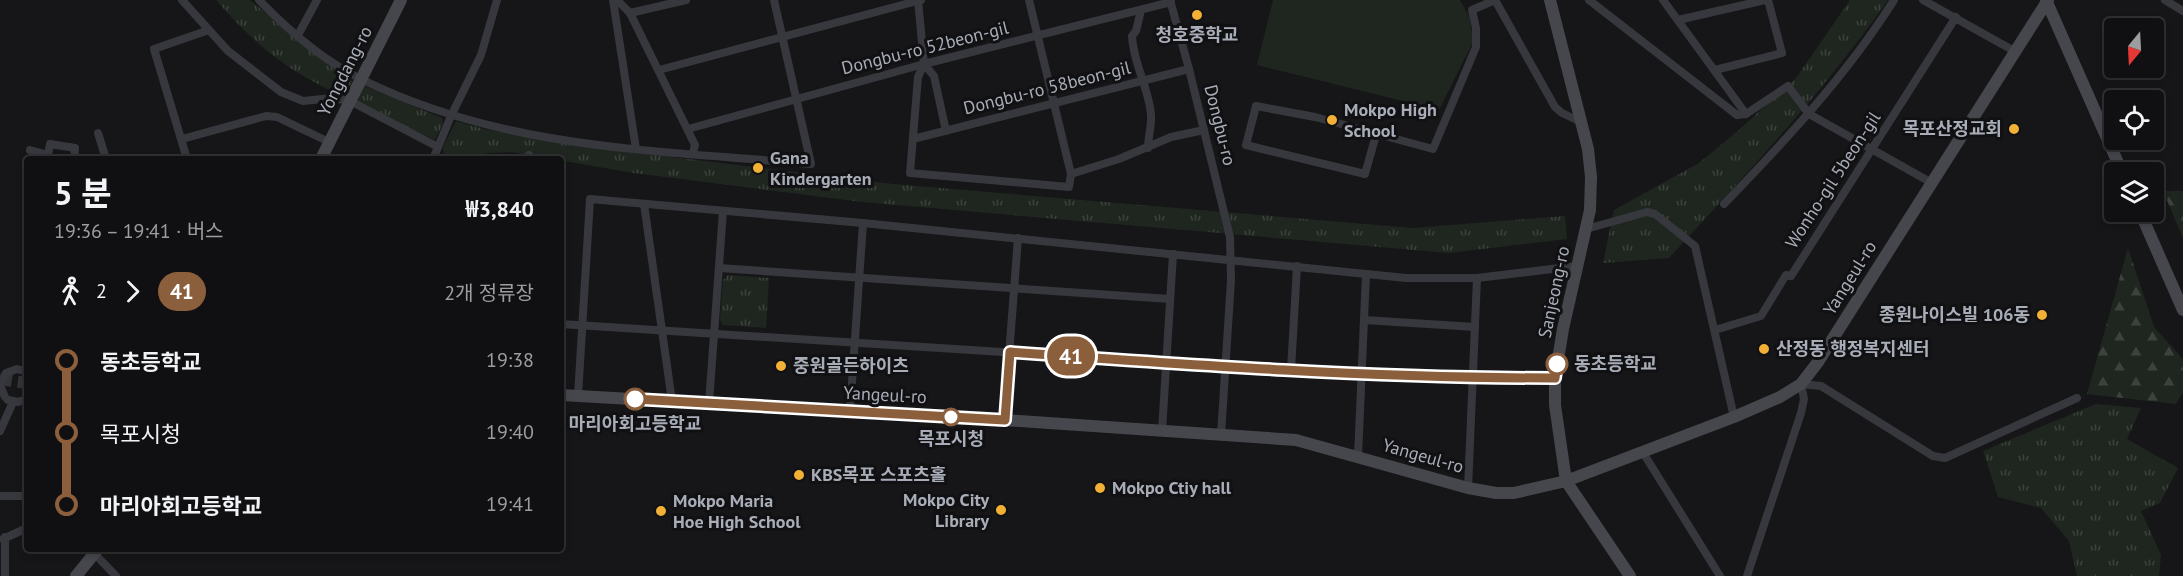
<!DOCTYPE html>
<html lang="ko">
<meta charset="utf-8">
<style>
body{margin:0;font-family:"PT Sans","Noto Sans KR",sans-serif;background:#19191b;color:#f1f3f6;height:100vh;display:flex;flex-direction:column;font-size:22px;white-space:nowrap}
*{box-sizing:border-box;margin:0}
p{font-size:20px;color:#9c9d9f}
.icon{flex:none;width:33px;height:33px;fill:none;stroke:currentColor;stroke-width:2;stroke-linecap:round;stroke-linejoin:round}
.map{position:relative;flex:1;overflow:hidden}
.details{position:absolute;left:24px;top:156px;width:540px;height:396px;display:flex;flex-direction:column;background:#101012;border-radius:6px;box-shadow:0 3px 9px #0003,0 0 0 2px #303032}
.details>*{flex:none}
.badge{padding:0 12px;border-radius:20px;font-size:21px;line-height:39px}
.needle{width:39px;rotate:198deg}
.controls{position:absolute;left:2104px;top:18px;display:grid;gap:12px}
.controls a{display:grid;place-items:center;width:60px;height:60px;border-radius:6px;background:#101012;box-shadow:0 3px 9px #0003,0 0 0 2px #303032;font-size:30px}
.map>.badge{position:absolute;translate:-50% -50%;box-shadow:0 0 0 3px #fff}
.legs{display:flex;align-items:center;gap:9px;height:66px;padding:0 30px;font-size:20px}
.legs p{margin-inline-start:auto}
.head{display:flex;align-items:center;justify-content:space-between;height:102px;padding:0 30px}
h1{font-size:33px;font-weight:700;line-height:45px}
ul{padding:0 30px;list-style:none}
li{display:flex;align-items:center;gap:21px;height:72px;font-size:22px}
li i{display:grid;place-items:center;width:9px;height:100%;margin:0 8px;background:currentColor}
li i::after{content:'';width:15px;height:15px;margin:-8px;border:4px solid;border-radius:50%;background:#101012}
li p{margin-inline-start:auto}
li:first-child i{background:linear-gradient(#0000 50%,currentColor 0)}
li:last-child i{background:linear-gradient(currentColor 50%,#0000 0)}
.map>svg:first-child{display:block}
</style>
<div class="map">
<svg width="2183" height="576" viewBox="0 0 2183 576">
<defs>
<pattern id="forest-firs" width="22" height="20" patternUnits="userSpaceOnUse" patternTransform="scale(1.5)"><rect width="22" height="20" fill="#1e261f"/><path d="M5 1l3.5 6h-7zM16 11l3.5 6h-7z" fill="#3c433d"/></pattern>
<pattern id="park-tufts" width="24" height="20" patternUnits="userSpaceOnUse" patternTransform="scale(1.5)"><rect width="24" height="20" fill="#1e261f"/><path d="M3 7l-1-3M5 7V3M7 7l1-3M15 17l-1-3M17 17v-4M19 17l1-3" fill="none" stroke="#3c433d"/></pattern>
</defs>
<rect width="100%" height="100%" fill="#161618"/>
<g fill="url(#forest-firs)">
<polygon points="2163,191 2183,191 2183,238"/>
<polygon points="2128,248 2154,327 2183,359 2183,392 2176,404 2087,394"/>
</g>
<g fill="url(#park-tufts)">
<path d="M216,0H250L331,66L355,82L442,118L443,124L435,140C389,118 339,98 295,71C265,52 239,27 216,0Z"/>
<path d="M1850,0H1888C1823,93 1745,175 1669,258L1603,263L1614,210L1699,163L1740,129L1796,78Z"/>
<polygon points="456,121 484,129 565,144 893,184 1413,228 1565,216 1567,239 1449,253 862,202 634,173 511,152 490,153 469,156 464,159 454,159 443,153 443,147"/>
<polygon points="728,275 769,278 766,328 723,325 720,320 723,280"/>
<polygon points="2096,404 2141,408 2127,439 2178,468 2160,503 2141,511 2161,555 2159,576 2077,576 2069,541 2041,508 1998,497 1983,451"/>
</g>
<polygon fill="#1e261f" points="1273,0 1460,0 1470,18 1473,42 1439,110 1257,65"/>
<g fill="none" stroke-linecap="round" stroke-linejoin="round">
<polyline stroke="#333438" stroke-width="12" stroke-dasharray="12 6" stroke-linecap="butt" points="0,379 27,383"/>
<g stroke="#37383d" stroke-width="8">
<polyline points="182,0 228,51 281,92 303,101 332,98 350,101 438,147"/>
<path d="M259,0C288,30 325,62 363,80C506,150 656,150 811,164L774,0"/>
<polyline points="613,0 636,149"/>
<polyline points="617,0 630,13 695,145 693,153"/>
<polyline points="918,0 924,64 934,76 946,131"/>
<polyline points="1170,0 1189,69 1230,237 1231,280 1221,435"/>
<polyline points="1495,0 1555,107 1562,113 1581,122"/>
<polyline points="1589,0 1737,115 1746,114 1788,86 1809,114 1932,183"/>
<polyline points="1663,0 1746,114"/>
<polyline points="1923,0 2016,52"/>
<polyline points="2165,0 2183,11"/>
<path d="M1141,10L1136,31L1132,36C1133,63 1149,88 1151,115C1152,124 1148,138 1148,148"/>
<polyline points="630,13 686,0"/>
<polyline points="1678,20 1765,0"/>
<polyline points="298,35 317,0"/>
<polyline points="924,64 918,77 910,173 1069,187 1071,174 1029,0"/>
<polyline points="659,70 921,0"/>
<polyline points="1715,70 1782,53 1768,0"/>
<polyline points="688,129 924,64 1171,2"/>
<polyline points="98,133 106,159"/>
<polyline points="1376,135 1365,174 1246,145 1256,106 1315,117 1433,149 1476,47 1476,28 1472,10 1495,0"/>
<polyline points="182,139 266,116 277,117 329,142"/>
<polyline points="913,139 1189,69"/>
<polyline points="30,150 48,155 50,144 75,148 74,159"/>
<polyline points="187,159 154,49 209,30"/>
<polyline points="433,159 451,116 481,55 497,0"/>
<polyline points="529,159 529,155"/>
<polyline points="1071,174 1119,159 1171,137 1204,130"/>
<polyline points="644,204 672,401"/>
<path d="M1724,204C1785,141 1846,76 1894,0"/>
<polyline points="1586,229 1647,212 1655,214 1695,246 1734,417"/>
<polyline points="719,268 1170,299"/>
<polyline points="1364,320 1475,327"/>
<polyline points="561,324 1362,375 1555,378"/>
<polyline points="1715,330 1761,316 1786,275 1791,276 1956,17"/>
<polyline points="1291,370 1297,266"/>
<polyline points="578,396 590,199 863,223 1406,278 1477,278 1577,266"/>
<polyline points="5,397 0,385 6,373 17,369 27,372"/>
<polyline points="8,400 18,402 27,399"/>
<polyline points="709,403 723,211"/>
<polyline points="850,411 863,223"/>
<polyline points="1004,420 1018,238"/>
<polyline points="0,431 13,402"/>
<polyline points="1162,431 1173,254"/>
<polyline points="1642,451 1720,576"/>
<polyline points="1358,456 1366,274"/>
<polyline points="1468,488 1477,278"/>
<polyline points="0,496 27,496"/>
<polyline points="3,539 27,528"/>
<polyline points="90,549 116,576"/>
<polyline points="5,576 5,537"/>
<polyline points="1747,576 1801,413 1804,399 1801,384 1821,386 1933,456 1945,458 2077,398"/>
</g>
<g stroke="#45474d" stroke-width="12">
<polyline points="1550,0 1588,149 1591,177 1590,210 1563,329 1555,378 1555,405 1566,481 1630,576"/>
<polyline points="2046,0 2122,172"/>
<polyline points="321,159 401,0"/>
<polyline points="2140,212 2183,310"/>
<polyline points="561,395 1004,420 1296,440 1468,488 1496,493 1514,493 1566,481 1734,417 1780,397 1801,384 1818,362 2048,0"/>
<polyline points="76,576 98,549"/>
</g>
</g>
<g fill="none" stroke-linecap="round" stroke-linejoin="round">
<defs>
<path id="line-1" d="M635,399L1005,420L1010,352C1192,365 1373,378 1555,378L1557,364"/>
</defs>
<use href="#line-1" stroke="#fff" stroke-width="14"/>
<use href="#line-1" stroke="#8b5e3c" stroke-width="9"/>
</g>
<g fill="#f2b134" stroke="#111113" stroke-width="2">
<circle cx="1197" cy="15" r="6"/>
<circle cx="1332" cy="120" r="6"/>
<circle cx="2014" cy="129" r="6"/>
<circle cx="758" cy="168" r="6"/>
<circle cx="2042" cy="315" r="6"/>
<circle cx="1764" cy="349" r="6"/>
<circle cx="781" cy="366" r="6"/>
<circle cx="799" cy="475" r="6"/>
<circle cx="1100" cy="488" r="6"/>
<circle cx="1001" cy="510" r="6"/>
<circle cx="661" cy="511" r="6"/>
</g>
<g fill="#fff" stroke="#8b5e3c" stroke-width="3">
<circle cx="1557" cy="364" r="10"/>
<circle cx="635" cy="399" r="10"/>
<circle cx="951" cy="417" r="8"/>
</g>
<g text-anchor="middle" stroke-width="6" stroke-linejoin="round" paint-order="stroke">
<g font-size="18" font-weight="bold" fill="#a8adb8" stroke="#111113" text-anchor="start">
<text x="1197" y="41" text-anchor="middle">청호중학교</text>
<text x="1344" y="116">Mokpo High<tspan x="1344" dy="21">School</tspan></text>
<text x="2002" y="135" text-anchor="end">목포산정교회</text>
<text x="770" y="164">Gana<tspan x="770" dy="21">Kindergarten</tspan></text>
<text x="2030" y="321" text-anchor="end">종원나이스빌 106동</text>
<text x="1776" y="355">산정동 행정복지센터</text>
<text x="793" y="372">중원골든하이츠</text>
<text x="811" y="481">KBS목포 스포츠홀</text>
<text x="1112" y="494">Mokpo Ctiy hall</text>
<text x="989" y="506" text-anchor="end">Mokpo City<tspan x="989" dy="21">Library</tspan></text>
<text x="673" y="507">Mokpo Maria<tspan x="673" dy="21">Hoe High School</tspan></text>
</g>
<g font-size="18" fill="#a8adb8" stroke="#111113">
<text transform="translate(925 48) rotate(-14)" y="6">Dongbu-ro 52beon-gil</text>
<text transform="translate(345 71) rotate(-63)" y="6">Yongdang-ro</text>
<text transform="translate(1047 88) rotate(-14)" y="6">Dongbu-ro 58beon-gil</text>
<text transform="translate(1220 125) rotate(76)" y="6">Dongbu-ro</text>
<text transform="translate(1833 180) rotate(-57)" y="6">Wonho-gil 5beon-gil</text>
<text transform="translate(1850 278) rotate(-58)" y="6">Yangeul-ro</text>
<text transform="translate(1554 292) rotate(-78)" y="6">Sanjeong-ro</text>
<text transform="translate(885 395) rotate(3)" y="6">Yangeul-ro</text>
<text transform="translate(1423 456) rotate(16)" y="6">Yangeul-ro</text>
</g>
<g font-size="18" font-weight="bold" fill="#a8adb8" stroke="#111113">
<text x="1574" y="370" text-anchor="start">동초등학교</text>
<text x="635" y="430">마리아회고등학교</text>
<text x="951" y="445">목포시청</text>
</g>
</g>
</svg>
<div class="controls">
<a><svg class="needle" viewBox="-14 -14 28 28"><path d="M0-13l5 13h-10z" fill="#e53935"/><path d="M0 13l5-13h-10z" fill="#9c9d9f"/></svg></a>
<a><svg class="icon" aria-label="locate" viewBox="0 0 24 24"><circle cx="12" cy="12" r="6"/><path d="M12 2v4M12 18v4M2 12h4M18 12h4"/></svg></a>
<a><svg class="icon" aria-label="layers" viewBox="0 0 24 24"><path d="M12 4l9 5-9 5-9-5zM3 14l9 5 9-5"/></svg></a>
</div>
<b class="badge" style="left:1071px;top:356px;background:#8b5e3c;color:#fff">41</b>
<section class="details">
<div class="head"><div><h1>5 분</h1><p>19:36 – 19:41 · 버스</p></div><b>₩3,840</b></div>
<div class="legs"><svg class="icon" aria-label="walk" viewBox="0 0 24 24"><circle cx="13" cy="4" r="2"/><path d="M13 8l-2 6 4 7M11 14l-3 7M7 12l3-4h3l4 4"/></svg>2<svg class="icon" aria-label="forward" viewBox="0 0 24 24"><path d="M9 5l7 7-7 7"/></svg><b class="badge" style="background:#8b5e3c;color:#fff">41</b><p>2개 정류장</p></div>
<ul>
<li><i style="color:#8b5e3c"></i><b>동초등학교</b><p>19:38</p></li>
<li><i style="color:#8b5e3c"></i><span>목포시청</span><p>19:40</p></li>
<li><i style="color:#8b5e3c"></i><b>마리아회고등학교</b><p>19:41</p></li>
</ul>
</section>
</div>
